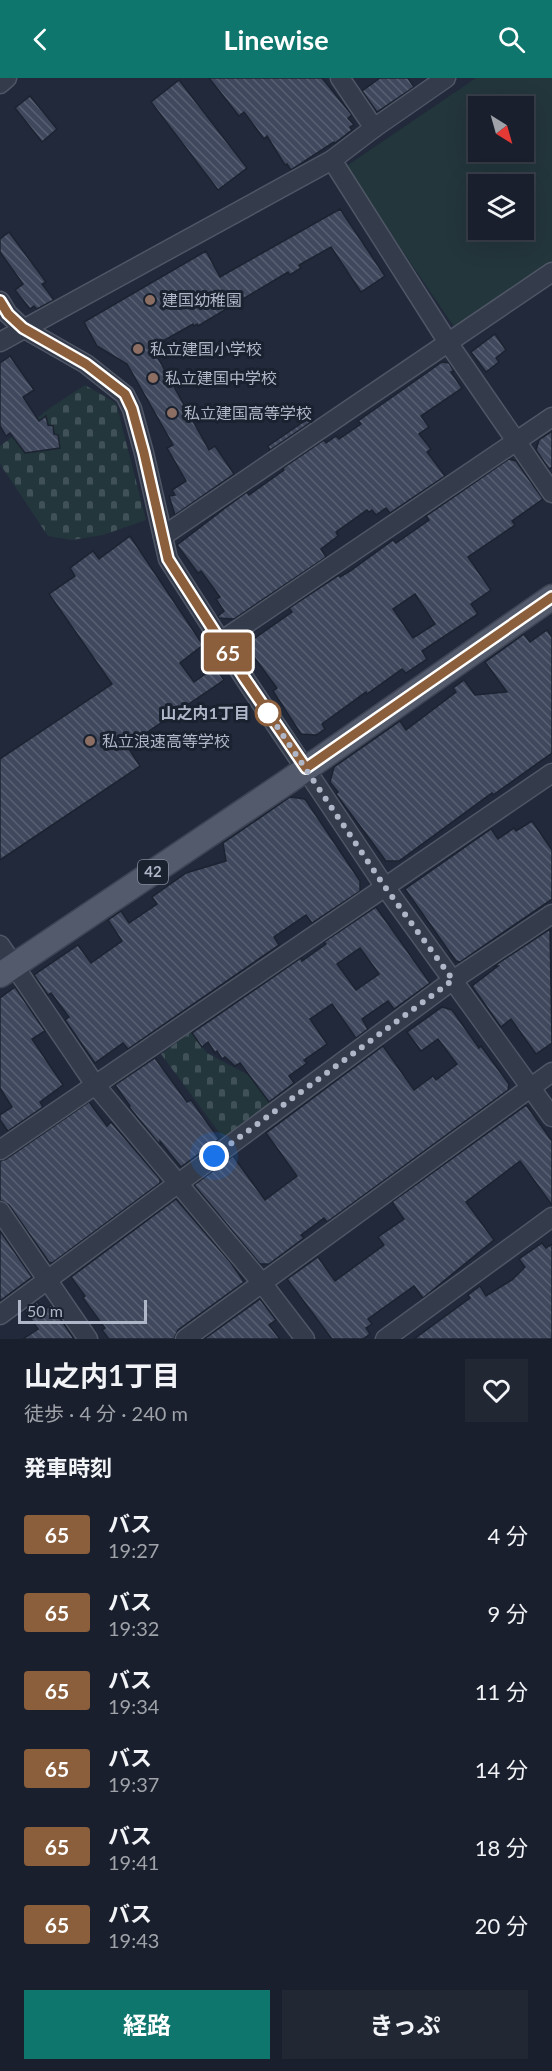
<!DOCTYPE html>
<html lang="ja">
<meta charset="utf-8">
<style>
body{margin:0;font-family:Lato,"Noto Sans JP",sans-serif;background:#222734;color:#f1f3f6;height:100vh;display:flex;flex-direction:column;font-size:22px;white-space:nowrap}
*{box-sizing:border-box;margin:0}
p{font-size:20px;color:#9fa2a9}
.icon{flex:none;width:33px;height:33px;fill:none;stroke:currentColor;stroke-width:2;stroke-linecap:round;stroke-linejoin:round}
.map{position:relative;height:1261px;overflow:hidden}
.sheet{display:flex;flex-direction:column;background:#191f2c;flex:1}
.sheet>*{flex:none}
.badge{padding:0 12px;border-radius:4px;font-size:21px;line-height:39px}
.needle{width:39px;rotate:143deg}
.fabs{position:absolute;left:468px;top:18px;display:grid;gap:12px}
.fabs a{display:grid;place-items:center;width:66px;height:66px;border-radius:0px;background:#191f2c;box-shadow:0 6px 24px #0002,0 0 0 2px #373d48;font-size:30px}
.scale{position:absolute;left:18px;bottom:15px;width:129px;box-sizing:border-box;padding-left:6px;border:3px solid #afb6c7;border-top:0;font-size:16px;line-height:21px;white-space:nowrap;color:#afb6c7;-webkit-text-stroke:4px #1a212f;paint-order:stroke}
.you{position:absolute;width:30px;height:30px;margin:-15px;border:4px solid #fff;border-radius:50%;background:#1a73e8;box-shadow:0 0 0 9px #1a73e833}
.map>.badge{position:absolute;translate:-50% -50%;box-shadow:0 0 0 3px #fff}
h2{padding:0 24px;font-size:22px;line-height:54px}
.round{display:grid;place-items:center;flex:none;width:63px;height:63px;border-radius:0px;background:#222734}
.head{display:flex;align-items:center;justify-content:space-between;height:102px;padding:0 24px}
h1{font-size:28px;font-weight:700;line-height:45px}
.primary-button{display:flex;gap:12px;margin-top:auto;padding:12px 24px}
.primary-button a{flex:1;height:69px;border-radius:0px;background:#0f766e;color:#fff;font-size:24px;font-weight:700;line-height:69px;text-align:center}
.primary-button a+a{background:#222734;color:#f1f3f6}
ul{padding:0;list-style:none}
li{display:flex;align-items:center;gap:18px;height:78px;padding:0 24px}
li div{flex:1}
li b{display:block;font-size:22px}
li em{font-style:normal}
li .badge{min-width:66px;font-weight:700;text-align:center}
header{display:flex;justify-content:space-between;align-items:center;height:78px;padding:0 24px;background:#0f766e;color:#fff;font-size:27px;font-weight:700}
.map>svg:first-child{display:block}
</style>
<header><svg class="icon" aria-label="back" viewBox="0 0 24 24"><path d="M15 5l-7 7 7 7"/></svg>Linewise<svg class="icon" aria-label="search" viewBox="0 0 24 24"><circle cx="10" cy="10" r="6"/><path d="M15 15l6 6"/></svg></header>
<div class="map">
<svg width="552" height="1261" viewBox="0 0 552 1261">
<defs>
<pattern id="cemetery-stones" width="16" height="16" patternUnits="userSpaceOnUse" patternTransform="scale(1.5)"><rect width="16" height="16" fill="#23363c"/><path d="M2 7V4a2 2 0 0 1 4 0v3zM10 15v-3a2 2 0 0 1 4 0v3z" fill="#405157"/></pattern>
<pattern id="building-back-hatch" width="6" height="6" patternUnits="userSpaceOnUse" patternTransform="scale(1.5)"><rect width="6" height="6" fill="#40485d"/><path d="M-1 5l2 2M0 0l6 6M5-1l2 2" fill="none" stroke="#596073"/></pattern>
</defs>
<rect width="100%" height="100%" fill="#21293b"/>
<path fill="#23363c" fill-rule="evenodd" d="M476,0H552V184L455,250L345,89ZM478,28H524V74H478ZM478,106H524V152H478Z"/>
<g fill="url(#cemetery-stones)">
<polygon points="85,307 116,325 146,442 103,457 72,462 48,458 0,386 0,368 53,328"/>
<polygon points="191,954 207,975 250,998 271,1026 224,1061 161,976"/>
</g>
<g fill="url(#building-back-hatch)" stroke="#1c2331" stroke-width="1.5" fill-rule="evenodd">
<polygon points="209,0 322,0 352,37 348,40 354,47 350,49 352,52 335,65 334,64 291,92 287,86 285,87 267,58 264,61 244,34 239,38"/>
<polygon points="380,0 408,0 414,9 377,34 362,13"/>
<polygon points="179,2 247,90 218,112 151,24"/>
<polygon points="30,18 57,51 42,64 15,30"/>
<polygon points="340,131 385,198 361,214 331,169 299,187 301,190 290,197 288,194 198,248 197,246 194,248 193,246 152,269 209,372 215,368 234,396 175,437 169,418 175,417 172,412 186,403 167,370 173,367 127,286 97,268 84,244 206,173 220,199"/>
<polygon points="9,154 46,204 42,206 54,222 37,231 34,228 30,231 15,212 23,206 0,174 0,161"/>
<polygon points="495,256 506,272 496,280 499,284 486,294 471,274"/>
<polygon points="10,278 34,312 23,319 39,343 46,338 48,347 53,348 54,356 58,357 60,370 25,375 10,355 6,358 0,348 0,285"/>
<polygon points="442,284 449,285 454,293 451,294 462,310 421,338 429,349 419,356 431,371 427,374 445,398 390,435 386,430 376,437 372,432 369,434 367,432 336,454 338,458 321,471 326,479 234,541 219,540 218,538 224,533 216,521 220,519 201,493 198,495 177,467 229,427 228,428 247,414 249,417 284,392 283,390 324,362 326,365 336,358 339,361 361,346 358,343"/>
<polygon points="309,340 311,344 270,372 268,368"/>
<polygon points="552,353 552,389 549,391 536,372 539,362"/>
<path d="M509,381L516,383L543,421L512,443L515,447L468,479L491,512L471,526L478,536L422,573L427,581L406,595L402,591L367,616L366,614L322,646L325,651L316,657L301,656L273,613L277,610L245,567L292,534L289,530L339,497L340,499L350,493L393,462L396,465L429,442L426,438ZM415,516L435,546L413,560L393,531Z"/>
<polygon points="130,458 203,567 180,585 194,604 215,589 224,602 127,668 140,688 0,782 0,681 112,606 49,516 75,498 70,490 93,473 99,481"/>
<polygon points="547,552 552,559 552,675 493,717 492,715 399,783 386,783 336,716 338,714 330,704 334,689 400,643 406,652 456,614 453,610 464,602 475,617 507,614 485,584 524,556 530,564"/>
<polygon points="290,719 305,721 360,803 360,813 312,845 306,837 274,859 279,867 128,971 123,965 95,985 65,942 69,939 51,915 48,917 34,897 78,867 91,885 122,863 108,842 121,833 129,845 157,826 152,819 186,795 226,783 223,765"/>
<polygon points="532,743 552,772 552,821 460,884 456,883 405,811 491,751 498,761 514,750 516,753"/>
<path d="M376,829L430,905L394,931L388,923L362,941L368,951L356,960L332,926L310,941L327,966L304,982L307,985L289,998L294,1005L269,1024L240,985L235,988L225,979L222,981L217,973L215,975L208,964L202,969L192,955L301,880L302,883L326,866L324,864ZM360,870L379,896L356,912L337,886Z"/>
<polygon points="550,851 552,965 536,976 511,941 501,949 472,908 498,888 494,888"/>
<polygon points="15,909 45,953 32,961 63,1007 40,1024 43,1029 8,1053 0,1042 0,1037 12,1029 0,1010 0,920"/>
<polygon points="442,929 452,932 479,970 481,968 509,1006 508,1012 327,1144 324,1140 301,1157 304,1160 269,1186 260,1186 194,1107 233,1078 265,1122 297,1098 266,1055 383,968 414,1012 433,998 436,1002 457,986 438,961 421,973 407,954"/>
<polygon points="155,980 187,1024 191,1022 219,1061 181,1089 160,1063 160,1067 129,1029 130,1028 115,1007"/>
<polygon points="89,1024 107,1048 111,1044 160,1101 160,1105 52,1185 49,1184 9,1127 0,1122 0,1083 6,1081"/>
<polygon points="525,1028 527,1028 552,1063 552,1127 520,1083 466,1124 494,1162 423,1220 414,1208 368,1241 372,1246 366,1250 370,1256 363,1261 332,1261 287,1201 318,1179 335,1203 384,1167 378,1159 404,1141 392,1124"/>
<polygon points="176,1121 231,1185 244,1204 178,1252 174,1261 109,1261 102,1252 105,1250 83,1220 85,1218 71,1199"/>
<polygon points="0,1153 32,1199 0,1223"/>
<polygon points="542,1165 546,1170 552,1166 552,1261 414,1261 470,1220 468,1217 480,1208 486,1218 512,1202 525,1189 519,1181"/>
<polygon points="260,1221 276,1242 269,1247 280,1261 204,1261"/>
<polygon points="37,1224 43,1233 51,1227 74,1261 23,1261 38,1251 25,1233"/>
</g>
<g fill="none" stroke-linecap="round" stroke-linejoin="round">
<defs>
<g id="minor">
<polyline points="340,0 374,50"/>
<polyline points="0,6 7,0"/>
<polyline points="332,82 449,266 552,415"/>
<polyline points="0,223 8,236 23,250 86,286 125,317 132,331 144,375 168,481 245,601 385,809 552,1039"/>
<polyline points="0,264 332,82 374,50 446,0"/>
<polyline points="163,458 552,194"/>
<polyline points="221,563 552,339"/>
<polyline points="0,867 96,1008 262,1205 305,1261"/>
<polyline points="0,1072 552,695"/>
<polyline points="0,1133 88,1261"/>
<polyline points="0,1237 453,902 552,836"/>
<polyline points="185,1261 552,994"/>
<polyline points="385,1261 552,1139"/>
</g>
<polyline id="major" points="0,897 290,702 552,519"/>
</defs>
<use href="#minor" stroke="#4f5665" stroke-width="21"/>
<use href="#major" stroke="#3e4454" stroke-width="27"/>
<use href="#minor" stroke="#343b4b" stroke-width="18"/>
<use href="#major" stroke="#525a6b" stroke-width="24"/>
</g>
<g fill="none" stroke-linecap="round" stroke-linejoin="round">
<defs>
<polyline id="line" points="0,223 8,236 23,250 86,286 125,316 132,331 144,375 168,481 245,601 306,690 552,519"/>
</defs>
<use href="#line" stroke="#fff" stroke-width="14"/>
<use href="#line" stroke="#8b5e3c" stroke-width="9"/>
<polyline stroke="#afb6c7" stroke-width="6" stroke-dasharray="0 10.8" points="214,1078 453,902 385,809 268,635"/>
</g>
<g fill="#8d6e63" stroke="#1a212f" stroke-width="2">
<circle cx="150" cy="222" r="6"/>
<circle cx="138" cy="271" r="6"/>
<circle cx="153" cy="300" r="6"/>
<circle cx="172" cy="335" r="6"/>
<circle cx="90" cy="663" r="6"/>
</g>
<circle fill="#fff" stroke="#8b5e3c" stroke-width="3" cx="268" cy="635" r="12"/>
<g text-anchor="middle" stroke-width="6" stroke-linejoin="round" paint-order="stroke">
<rect fill="#1a212f" stroke="#828999" stroke-width="1.5" x="138" y="782" width="30" height="24" rx="4.5"/>
<g font-size="15" font-weight="bold" fill="#afb6c7">
<text x="153" y="799">42</text>
</g>
<g font-size="16" fill="#afb6c7" stroke="#1a212f" text-anchor="start">
<text x="162" y="228">建国幼稚園</text>
<text x="150" y="277">私立建国小学校</text>
<text x="165" y="306">私立建国中学校</text>
<text x="184" y="341">私立建国高等学校</text>
<text x="102" y="669">私立浪速高等学校</text>
</g>
<g font-size="16" font-weight="bold" fill="#afb6c7" stroke="#1a212f" text-anchor="end">
<text x="250" y="641">山之内1丁目</text>
</g>
</g>
</svg>
<div class="fabs">
<a><svg class="needle" viewBox="-14 -14 28 28"><path d="M0-13l5 13h-10z" fill="#e53935"/><path d="M0 13l5-13h-10z" fill="#9fa2a9"/></svg></a>
<a><svg class="icon" aria-label="layers" viewBox="0 0 24 24"><path d="M12 4l9 5-9 5-9-5zM3 14l9 5 9-5"/></svg></a>
</div>
<div class="scale">50 m</div>
<div class="you" style="left:214px;top:1078px"></div>
<b class="badge" style="left:228px;top:574px;background:#8b5e3c;color:#fff">65</b>
</div>
<section class="sheet">
<div class="head"><div><h1>山之内1丁目</h1><p>徒歩 · 4 分 · 240 m</p></div><a class="round"><svg class="icon" aria-label="heart" viewBox="0 0 24 24"><path d="M12 20l-8-8c-3-5 5-10 8-4 3-6 11-1 8 4z"/></svg></a></div>
<h2>発車時刻</h2>
<ul>
<li><span class="badge" style="background:#8b5e3c;color:#fff">65</span><div><b>バス</b><p>19:27</p></div><em>4 分</em></li>
<li><span class="badge" style="background:#8b5e3c;color:#fff">65</span><div><b>バス</b><p>19:32</p></div><em>9 分</em></li>
<li><span class="badge" style="background:#8b5e3c;color:#fff">65</span><div><b>バス</b><p>19:34</p></div><em>11 分</em></li>
<li><span class="badge" style="background:#8b5e3c;color:#fff">65</span><div><b>バス</b><p>19:37</p></div><em>14 分</em></li>
<li><span class="badge" style="background:#8b5e3c;color:#fff">65</span><div><b>バス</b><p>19:41</p></div><em>18 分</em></li>
<li><span class="badge" style="background:#8b5e3c;color:#fff">65</span><div><b>バス</b><p>19:43</p></div><em>20 分</em></li>
</ul>
<div class="primary-button"><a>経路</a><a>きっぷ</a></div>
</section>
